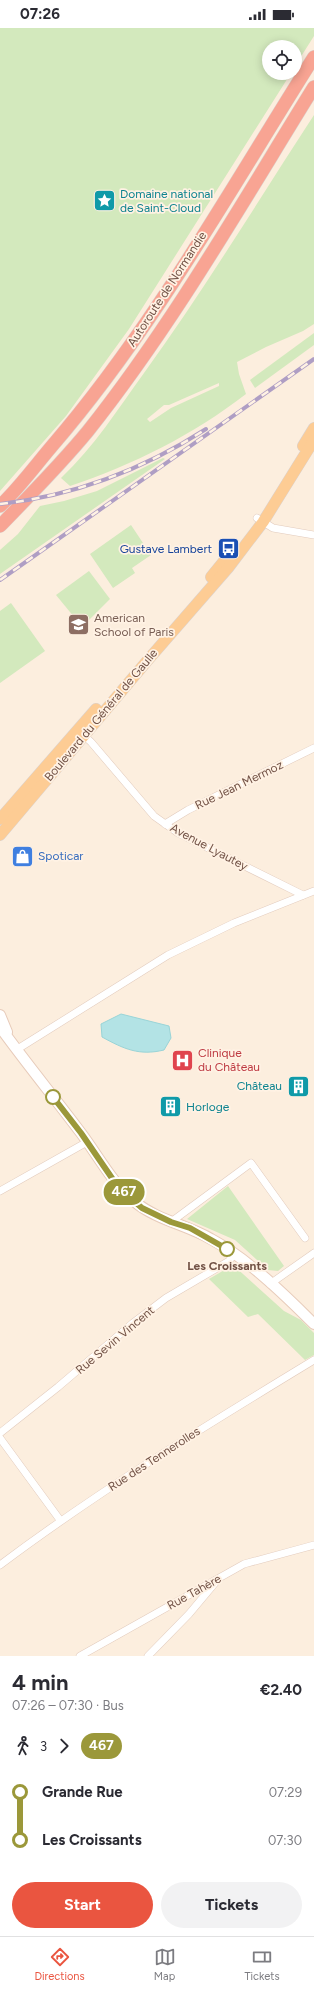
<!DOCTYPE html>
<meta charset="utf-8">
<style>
body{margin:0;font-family:Figtree,sans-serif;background:#f2f2f3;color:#2b2b33;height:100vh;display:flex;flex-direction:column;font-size:15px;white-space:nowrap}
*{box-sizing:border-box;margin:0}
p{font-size:13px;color:#7c7c81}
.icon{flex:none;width:22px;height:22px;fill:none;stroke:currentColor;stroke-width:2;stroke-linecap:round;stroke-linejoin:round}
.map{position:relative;height:1628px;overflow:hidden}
.drawer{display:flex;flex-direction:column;background:#fff;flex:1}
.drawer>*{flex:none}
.badge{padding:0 8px;border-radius:13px;font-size:14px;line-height:26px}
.buttons{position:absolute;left:262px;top:12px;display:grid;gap:8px}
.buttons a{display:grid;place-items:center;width:40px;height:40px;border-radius:50%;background:#fff;box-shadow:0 2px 10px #0003;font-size:20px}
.map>.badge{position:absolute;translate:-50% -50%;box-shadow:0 0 0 2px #fff}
.legs{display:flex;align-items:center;gap:6px;height:44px;padding:0 12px;font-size:13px}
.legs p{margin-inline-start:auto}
.overview{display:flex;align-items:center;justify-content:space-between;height:68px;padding:0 12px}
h1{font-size:22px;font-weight:700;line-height:30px}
.cta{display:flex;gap:8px;margin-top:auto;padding:8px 12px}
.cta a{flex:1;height:46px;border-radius:24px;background:#ea5540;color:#fff;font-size:16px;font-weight:700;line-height:46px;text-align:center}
.cta a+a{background:#f2f2f3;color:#2b2b33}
ul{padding:0 12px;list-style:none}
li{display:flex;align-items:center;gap:14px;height:48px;font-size:15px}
li i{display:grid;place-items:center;width:6px;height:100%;margin:0 5px;background:currentColor}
li i::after{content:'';width:10px;height:10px;margin:-5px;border:3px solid;border-radius:50%;background:#fff}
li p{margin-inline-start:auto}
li:first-child i{background:linear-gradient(#0000 50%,currentColor 0)}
li:last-child i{background:linear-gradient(currentColor 50%,#0000 0)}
.status{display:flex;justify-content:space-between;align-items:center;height:28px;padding:0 20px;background:#fff;direction:ltr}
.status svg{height:11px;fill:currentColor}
.menu{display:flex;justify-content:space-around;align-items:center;height:56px;border-top:1px solid #e1e1e2;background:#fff;font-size:11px;color:#7c7c81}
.menu a{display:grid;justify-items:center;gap:2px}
.menu .current{color:#ea5540}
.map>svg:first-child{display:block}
</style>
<div class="status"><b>07:26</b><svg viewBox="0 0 49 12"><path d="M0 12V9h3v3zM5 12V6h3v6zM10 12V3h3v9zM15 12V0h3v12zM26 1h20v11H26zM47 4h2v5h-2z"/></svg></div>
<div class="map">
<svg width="314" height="1628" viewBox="0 0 314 1628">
<rect width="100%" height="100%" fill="#fceede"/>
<g fill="#d3e9bd" fill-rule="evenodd">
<polygon points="0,0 314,0 314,8 295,38 295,19 269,19 269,45 291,45 129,301 66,388 0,463"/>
<path d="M314,87V296L303,303L266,319L237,334L239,346L246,366C193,407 133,437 70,458L61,450C94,419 118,381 144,345C204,262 258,173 314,87ZM219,355V358L171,380L150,394L147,391L164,377H169Z"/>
<polygon points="314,305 314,317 255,360 250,352"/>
<polygon points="163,430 165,431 0,546 0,522 18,506 40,478 64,473 97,463"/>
<polygon points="131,497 151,527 132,540 135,545 113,560 90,526"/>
<polygon points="89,543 110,571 86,595 79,595 56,567"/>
<polygon points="11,575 45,623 0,655 0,583"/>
<polygon points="228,1158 284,1238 278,1243 268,1242 235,1212 187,1191"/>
<polygon points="233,1237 284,1283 301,1292 314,1305 314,1327 305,1332 258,1286 248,1289 209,1251"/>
</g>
<path fill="#b3e3e5" stroke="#99d4d7" d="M121,986L169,998L171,1010L164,1022C139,1028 124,1021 102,1009L101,996Z"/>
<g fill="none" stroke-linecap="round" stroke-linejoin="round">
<defs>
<g id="street">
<polyline points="257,490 273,500 314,507"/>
<polyline points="81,705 91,714 154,788 178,805 303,867"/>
<polyline points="165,796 188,782 314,720"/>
<polyline points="16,1022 168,927 234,895 314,863"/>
<polyline points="0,1163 87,1114"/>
<polyline points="171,1194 251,1135 305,1210"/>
<polyline points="270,1256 314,1225"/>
<polyline points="0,1405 58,1359 133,1295 166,1270 229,1233 234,1226"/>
<polyline points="0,1410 60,1492"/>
<path d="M0,1537C100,1462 207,1397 314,1332"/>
<polyline points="80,1628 244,1536 314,1517"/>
<polyline points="148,1628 189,1586 215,1555"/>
</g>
<g id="secondary">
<polyline points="0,987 7,1004"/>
<path d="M0,999C26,1035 54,1069 81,1105C99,1129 112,1155 135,1174C157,1192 187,1197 211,1211C248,1231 285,1267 314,1296"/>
</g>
<g id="primary">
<polyline points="303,418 314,400"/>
<polyline points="211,549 233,522"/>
<polyline points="0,791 96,681"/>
<polyline points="0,807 147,633 228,540 263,494 314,412"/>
</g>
<g id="highway">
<path d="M0,478C19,460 35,438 52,418C153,301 231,160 314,29"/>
<path d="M0,498C30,467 61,436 88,403C173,296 242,175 314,59"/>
</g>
</defs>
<use href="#street" stroke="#e2cbbd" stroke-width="8"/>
<use href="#secondary" stroke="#e7cbba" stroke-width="12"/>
<use href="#primary" stroke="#dad2cf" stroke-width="12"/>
<use href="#highway" stroke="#dad2cf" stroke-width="14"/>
<use href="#street" stroke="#fff" stroke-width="7"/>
<use href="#secondary" stroke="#fff" stroke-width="10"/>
<use href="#primary" stroke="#fdcc94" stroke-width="11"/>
<use href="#highway" stroke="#f8a493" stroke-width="13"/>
<defs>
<g id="rail">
<path d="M0,476C73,468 144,441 206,401"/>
<polyline points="0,552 314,331"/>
</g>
</defs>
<use href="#rail" stroke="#af9ec4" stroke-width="4"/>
<use href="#rail" stroke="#fff2e4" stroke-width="2.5" stroke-dasharray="8" stroke-linecap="butt"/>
</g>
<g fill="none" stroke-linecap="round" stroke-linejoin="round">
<defs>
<polyline id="line-1" points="53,1069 81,1105 116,1156 127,1167 142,1180 171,1194 190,1200 227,1221"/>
</defs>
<use href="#line-1" stroke="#fff" stroke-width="9"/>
<use href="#line-1" stroke="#9b983a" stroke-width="6"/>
</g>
<defs>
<symbol id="sight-square" viewBox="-11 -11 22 22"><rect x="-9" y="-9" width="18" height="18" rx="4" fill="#0f9aa8" stroke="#fff2e4"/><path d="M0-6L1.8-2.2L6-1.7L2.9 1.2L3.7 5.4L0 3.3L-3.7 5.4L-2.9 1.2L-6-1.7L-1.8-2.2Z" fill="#fff"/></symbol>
<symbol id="bus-square" viewBox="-11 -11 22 22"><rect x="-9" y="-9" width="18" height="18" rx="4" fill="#1a4fb4" stroke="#fff2e4"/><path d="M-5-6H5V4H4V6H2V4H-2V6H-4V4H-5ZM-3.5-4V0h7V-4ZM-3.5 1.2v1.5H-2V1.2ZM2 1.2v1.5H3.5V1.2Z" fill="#fff"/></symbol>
<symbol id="school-square" viewBox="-11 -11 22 22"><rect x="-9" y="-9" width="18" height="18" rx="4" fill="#8d6e63" stroke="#fff2e4"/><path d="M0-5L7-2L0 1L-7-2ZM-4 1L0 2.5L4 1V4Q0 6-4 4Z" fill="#fff"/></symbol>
<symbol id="shop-square" viewBox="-11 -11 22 22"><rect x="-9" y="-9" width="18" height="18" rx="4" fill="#3f7fe0" stroke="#fff2e4"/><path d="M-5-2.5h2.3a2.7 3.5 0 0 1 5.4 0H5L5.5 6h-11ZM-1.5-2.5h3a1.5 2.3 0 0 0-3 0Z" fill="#fff"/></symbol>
<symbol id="hospital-square" viewBox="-11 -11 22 22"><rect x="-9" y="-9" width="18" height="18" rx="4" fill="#e0444e" stroke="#fff2e4"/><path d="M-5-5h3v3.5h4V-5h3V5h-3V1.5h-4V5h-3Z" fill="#fff"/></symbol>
<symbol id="building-square" viewBox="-11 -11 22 22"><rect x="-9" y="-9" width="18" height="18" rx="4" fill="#0f9aa8" stroke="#fff2e4"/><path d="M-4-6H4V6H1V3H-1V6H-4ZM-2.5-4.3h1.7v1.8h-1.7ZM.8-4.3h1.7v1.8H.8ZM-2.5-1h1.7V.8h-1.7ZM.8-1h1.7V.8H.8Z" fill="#fff"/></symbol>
</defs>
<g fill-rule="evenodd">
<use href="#sight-square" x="92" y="160" width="25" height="25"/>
<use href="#bus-square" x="216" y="508" width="25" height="25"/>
<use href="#school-square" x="66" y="584" width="25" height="25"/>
<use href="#shop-square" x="10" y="816" width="25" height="25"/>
<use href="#hospital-square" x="170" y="1020" width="25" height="25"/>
<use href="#building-square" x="286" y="1046" width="25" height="25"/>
<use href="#building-square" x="158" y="1066" width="25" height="25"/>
</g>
<g fill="#fff" stroke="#9b983a" stroke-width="2">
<circle cx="53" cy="1069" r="7"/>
<circle cx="227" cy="1221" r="7"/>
</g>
<g text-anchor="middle" stroke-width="3.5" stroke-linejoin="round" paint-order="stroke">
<g font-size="12" fill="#0d838f" stroke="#fff2e4" text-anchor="start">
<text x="120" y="170">Domaine national<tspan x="120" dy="14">de Saint-Cloud</tspan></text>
<text x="282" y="1062" text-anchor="end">Château</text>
<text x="186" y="1083">Horloge</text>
</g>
<g font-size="12" fill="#725246" stroke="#fff2e4">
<text transform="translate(167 261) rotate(-57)" y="4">Autoroute de Normandie</text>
<text transform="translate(101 687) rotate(-50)" y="4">Boulevard du Général de Gaulle</text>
<text transform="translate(239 757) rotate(-26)" y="4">Rue Jean Mermoz</text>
<text transform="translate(209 819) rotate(28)" y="4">Avenue Lyautey</text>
<text transform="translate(115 1312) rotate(-40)" y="4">Rue Sevin Vincent</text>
<text transform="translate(154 1431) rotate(-33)" y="4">Rue des Tennerolles</text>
<text transform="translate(194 1564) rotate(-29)" y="4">Rue Tahère</text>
</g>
<g font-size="12" fill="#164399" stroke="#fff2e4" text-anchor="end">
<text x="212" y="525">Gustave Lambert</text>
</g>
<g font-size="12" fill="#785e54" stroke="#fff2e4" text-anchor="start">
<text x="94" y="594">American<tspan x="94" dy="14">School of Paris</tspan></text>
</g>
<g font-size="12" fill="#366cbe" stroke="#fff2e4" text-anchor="start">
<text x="38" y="832">Spoticar</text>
</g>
<g font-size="12" fill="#be3a42" stroke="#fff2e4" text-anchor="start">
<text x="198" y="1029">Clinique<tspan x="198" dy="14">du Château</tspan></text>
</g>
<g font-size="12" font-weight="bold" fill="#725246" stroke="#fff2e4">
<text x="227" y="1242">Les Croissants</text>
</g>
</g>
</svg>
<div class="buttons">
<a><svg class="icon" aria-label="locate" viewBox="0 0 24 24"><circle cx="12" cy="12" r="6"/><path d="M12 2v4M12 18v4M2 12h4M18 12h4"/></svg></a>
</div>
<b class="badge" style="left:124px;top:1164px;background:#9b983a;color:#fff">467</b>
</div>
<section class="drawer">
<div class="overview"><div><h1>4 min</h1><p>07:26 – 07:30 · Bus</p></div><b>€2.40</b></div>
<div class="legs"><svg class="icon" aria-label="walk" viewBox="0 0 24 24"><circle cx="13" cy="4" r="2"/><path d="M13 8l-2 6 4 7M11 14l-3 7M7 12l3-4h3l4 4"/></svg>3<svg class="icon" aria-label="forward" viewBox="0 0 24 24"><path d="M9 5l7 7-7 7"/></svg><b class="badge" style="background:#9b983a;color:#fff">467</b></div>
<ul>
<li><i style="color:#9b983a"></i><b>Grande Rue</b><p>07:29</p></li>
<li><i style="color:#9b983a"></i><b>Les Croissants</b><p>07:30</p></li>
</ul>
<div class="cta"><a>Start</a><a>Tickets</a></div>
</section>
<nav class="menu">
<a class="current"><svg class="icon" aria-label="directions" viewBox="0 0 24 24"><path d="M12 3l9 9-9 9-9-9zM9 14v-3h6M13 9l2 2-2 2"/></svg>Directions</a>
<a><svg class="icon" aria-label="map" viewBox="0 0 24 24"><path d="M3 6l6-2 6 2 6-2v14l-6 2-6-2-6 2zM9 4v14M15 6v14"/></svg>Map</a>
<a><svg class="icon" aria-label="tickets" viewBox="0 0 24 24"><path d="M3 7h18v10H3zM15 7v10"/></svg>Tickets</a>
</nav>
